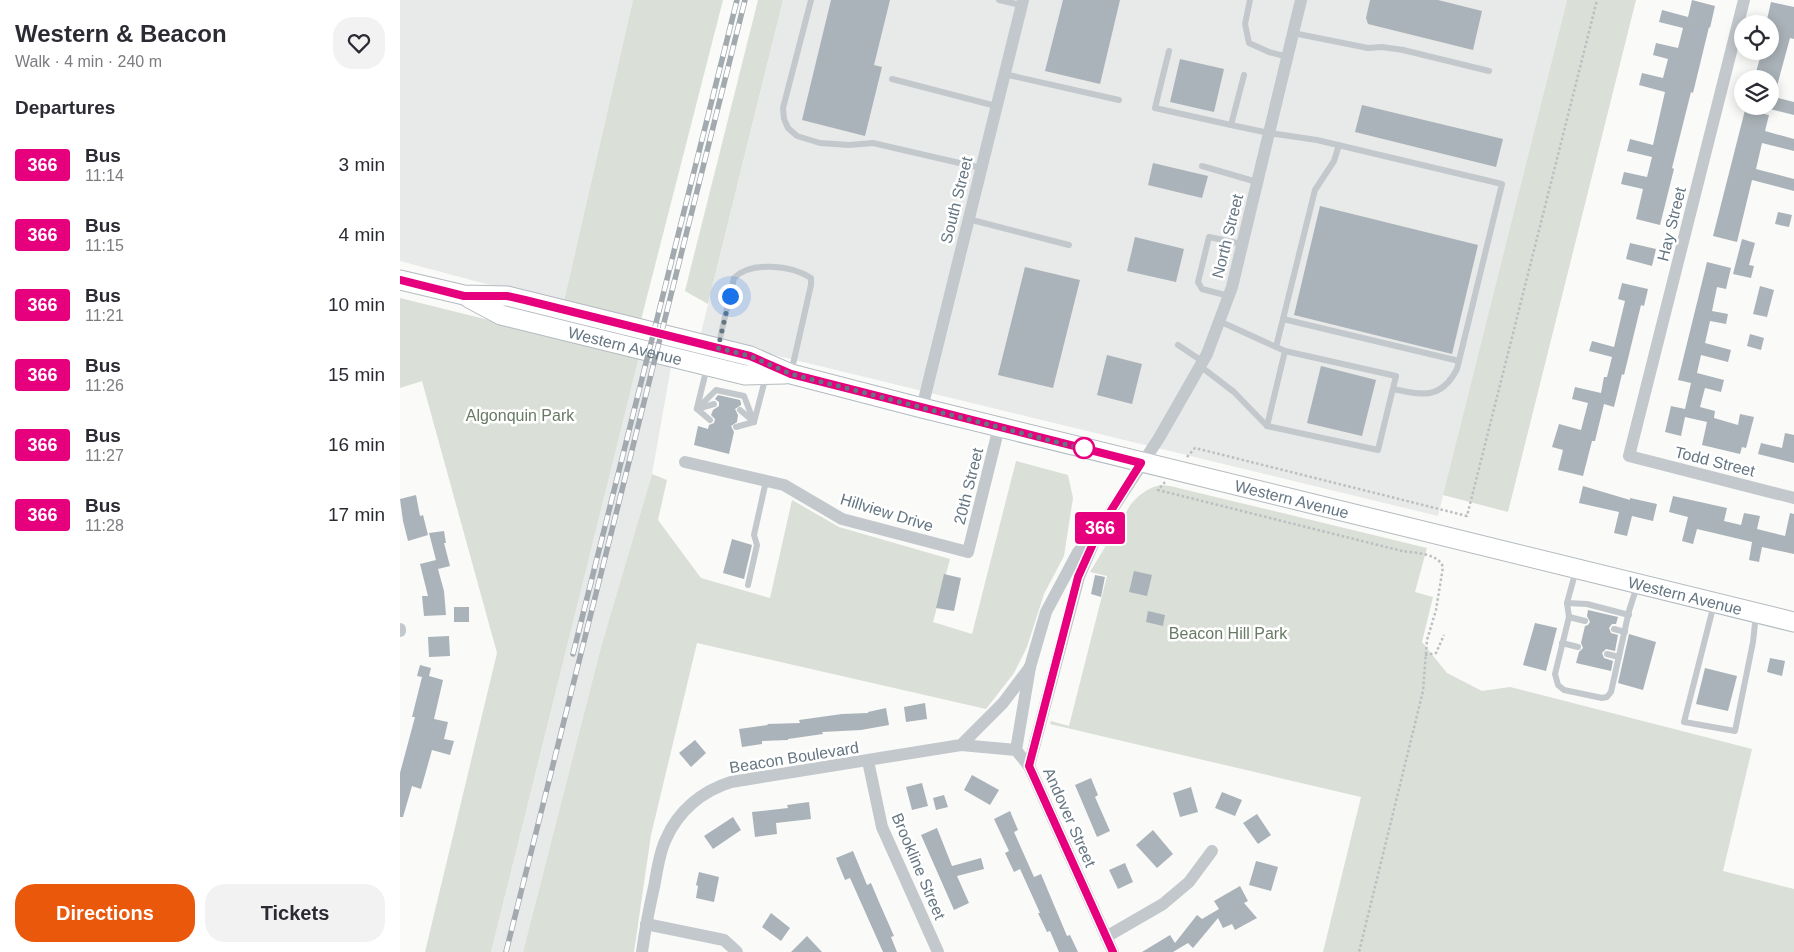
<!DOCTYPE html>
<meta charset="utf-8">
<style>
body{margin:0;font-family:Helvetica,sans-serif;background:#f2f2f3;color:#2b2b33;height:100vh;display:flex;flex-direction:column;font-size:19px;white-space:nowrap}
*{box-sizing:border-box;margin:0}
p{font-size:16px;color:#7c7c81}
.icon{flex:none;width:28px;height:28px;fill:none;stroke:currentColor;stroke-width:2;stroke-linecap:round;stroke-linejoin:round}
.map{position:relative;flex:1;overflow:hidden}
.drawer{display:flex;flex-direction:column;background:#fff;width:400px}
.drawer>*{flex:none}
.badge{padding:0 10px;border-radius:4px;font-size:18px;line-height:32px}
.controls{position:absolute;left:1334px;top:15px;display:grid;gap:10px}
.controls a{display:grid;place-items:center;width:45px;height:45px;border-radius:50%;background:#fff;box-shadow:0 2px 12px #0003;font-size:25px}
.you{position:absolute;width:25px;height:25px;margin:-12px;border:4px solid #fff;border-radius:50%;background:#1a73e8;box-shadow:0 0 0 8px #1a73e833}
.map>.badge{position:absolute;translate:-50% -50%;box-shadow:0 0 0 2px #fff}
h2{padding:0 15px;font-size:19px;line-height:45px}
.round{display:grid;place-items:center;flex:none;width:52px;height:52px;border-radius:20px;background:#f2f2f3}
.overview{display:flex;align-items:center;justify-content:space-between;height:85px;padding:0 15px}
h1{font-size:24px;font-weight:700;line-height:38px}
.primary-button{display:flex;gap:10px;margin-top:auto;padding:10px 15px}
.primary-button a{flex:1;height:58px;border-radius:20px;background:#ea580c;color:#fff;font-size:20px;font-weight:700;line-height:58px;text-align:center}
.primary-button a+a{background:#f2f2f3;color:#2b2b33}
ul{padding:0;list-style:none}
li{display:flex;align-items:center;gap:15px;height:70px;padding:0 15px}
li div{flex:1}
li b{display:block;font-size:19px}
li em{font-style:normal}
li .badge{min-width:55px;font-weight:700;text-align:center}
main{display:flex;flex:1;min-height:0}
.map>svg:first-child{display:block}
</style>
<main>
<section class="drawer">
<div class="overview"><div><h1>Western &amp; Beacon</h1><p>Walk · 4 min · 240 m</p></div><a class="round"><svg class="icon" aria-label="heart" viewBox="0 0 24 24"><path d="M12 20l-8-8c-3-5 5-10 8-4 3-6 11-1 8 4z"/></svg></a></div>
<h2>Departures</h2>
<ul>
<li><span class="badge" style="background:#e6007e;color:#fff">366</span><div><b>Bus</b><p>11:14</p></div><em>3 min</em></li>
<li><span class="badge" style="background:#e6007e;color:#fff">366</span><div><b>Bus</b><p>11:15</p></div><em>4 min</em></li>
<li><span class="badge" style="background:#e6007e;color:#fff">366</span><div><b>Bus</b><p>11:21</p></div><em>10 min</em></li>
<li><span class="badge" style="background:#e6007e;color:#fff">366</span><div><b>Bus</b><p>11:26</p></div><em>15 min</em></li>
<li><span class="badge" style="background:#e6007e;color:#fff">366</span><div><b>Bus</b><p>11:27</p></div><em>16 min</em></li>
<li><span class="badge" style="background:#e6007e;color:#fff">366</span><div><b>Bus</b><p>11:28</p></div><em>17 min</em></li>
</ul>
<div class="primary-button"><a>Directions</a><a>Tickets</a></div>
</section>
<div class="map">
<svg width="1394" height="952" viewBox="0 0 1394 952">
<rect width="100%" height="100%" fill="#fafaf8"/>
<g fill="#e8e9e9">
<polygon points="0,0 233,0 164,301 86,284 0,261"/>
<polygon points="383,0 1167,0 1038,516 300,337"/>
<polygon points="239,357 271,367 252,474 201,647 123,952 91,952"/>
</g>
<g fill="#dadfd7">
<polygon points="233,0 323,0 241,320 164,301"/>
<polygon points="358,0 383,0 308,304 285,291"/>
<polygon points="1167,0 1236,0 1108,512 1043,495"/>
<polygon points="0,298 239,357 91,952 25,952 97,653 22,381 0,388"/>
<polygon points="616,461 668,475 673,498 664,556 644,594 627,647 614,673 586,709 297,643 251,835 234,952 123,952 201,647 252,474 267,480 258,520 301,578 370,598 392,500 439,527 550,559 533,622 572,634"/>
<path d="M761,485L770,486L1027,548L1015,592L1033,597L1022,642L1047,673L1082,691L1110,687L1352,749L1323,871L1394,889V952H923L961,797L650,724L651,721L669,726L707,576L690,572L731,504C740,494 747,488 761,485Z"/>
</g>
<g fill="#aab3b9">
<polygon points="431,0 490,0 474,65 482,67 465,136 402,120"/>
<polygon points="663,0 720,0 700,84 645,71"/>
<polygon points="970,0 1038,0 1082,11 1073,50 968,24 966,18"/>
<polygon points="1292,0 1315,6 1310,28 1309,27 1293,93 1291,92 1272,168 1274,169 1260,225 1236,219 1243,189 1221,184 1224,172 1247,177 1252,157 1227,151 1230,139 1253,145 1265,92 1239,85 1242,73 1263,78 1268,59 1253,55 1256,43 1278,48 1283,28 1259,22 1262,10 1288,17"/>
<polygon points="1371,2 1394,7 1394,39 1390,38 1374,97 1394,102 1394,115 1370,109 1370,79 1354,79 1362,51 1370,51 1370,24 1366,24"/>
<polygon points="780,59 824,69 814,112 770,102"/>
<polygon points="962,105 1103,139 1096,167 955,132"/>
<polygon points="1345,110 1369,115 1365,131 1394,139 1394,151 1362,143 1356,169 1394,179 1394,191 1352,180 1337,242 1313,236"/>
<polygon points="753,163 808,176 802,198 748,185"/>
<polygon points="920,206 1078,245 1052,354 894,315"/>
<polygon points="1378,212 1392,215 1389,227 1375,224"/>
<polygon points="735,237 784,249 776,282 727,271"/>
<polygon points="1342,239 1355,243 1349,265 1354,266 1351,278 1333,274"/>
<polygon points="1230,243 1256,249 1252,266 1226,259"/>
<polygon points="1307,262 1331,268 1326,289 1317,287 1312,311 1328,314 1326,324 1310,321 1305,343 1331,350 1328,362 1301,355 1297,373 1324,380 1321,392 1305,388 1300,407 1315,411 1314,418 1338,425 1340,414 1354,417 1346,448 1342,447 1340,454 1302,445 1307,422 1285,417 1281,436 1265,432 1271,406 1285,409 1291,383 1278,380"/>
<polygon points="625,267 680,280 653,388 598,375"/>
<polygon points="1222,283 1248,289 1244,306 1241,305 1224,375 1222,374 1214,407 1204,404 1195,441 1192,441 1183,476 1158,470 1163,450 1152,447 1159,424 1181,430 1188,403 1172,399 1175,387 1201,393 1204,377 1207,377 1212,357 1189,351 1192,341 1214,347 1225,301 1218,299"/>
<polygon points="1360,286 1374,290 1367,317 1353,314"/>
<polygon points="1350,334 1364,338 1361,350 1347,346"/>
<polygon points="707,355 742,364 732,404 697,395"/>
<polygon points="921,366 976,380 962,436 907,423"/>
<polygon points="318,395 340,400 341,403 341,405 335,409 338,415 337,422 331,426 334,432 329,454 294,445 298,426 308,429 309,425 314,423 315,419 311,415 313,410 319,406 319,402 315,399"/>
<polygon points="1385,433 1394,435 1394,463 1358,454 1361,443 1382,448"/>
<polygon points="1183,486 1230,500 1230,498 1257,504 1253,521 1232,516 1227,536 1214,533 1219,512 1179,503"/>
<polygon points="16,495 20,516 23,515 28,535 8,541 3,521 0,499"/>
<polygon points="1273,496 1327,508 1324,521 1341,525 1344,513 1360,516 1357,529 1385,536 1390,513 1394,514 1394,554 1362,547 1359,562 1349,560 1352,542 1297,529 1293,544 1282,541 1288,517 1269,512"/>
<polygon points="44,531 46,543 44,543 50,566 38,569 44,591 46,615 24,616 22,596 28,596 20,564 36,560 29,533"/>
<polygon points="332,539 352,545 344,579 323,573"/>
<polygon points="734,571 752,575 747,596 729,592"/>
<polygon points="544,574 561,578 554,611 536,608"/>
<polygon points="695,575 705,577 701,597 691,594"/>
<rect x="54" y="607" width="15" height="15"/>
<polygon points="1188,610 1218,617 1216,624 1212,624 1209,628 1211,633 1218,635 1215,651 1206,649 1202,653 1204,658 1213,661 1211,671 1176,663 1179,652 1183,648 1181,643 1185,626 1188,625 1190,622 1187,616"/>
<polygon points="748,611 765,615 763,626 746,622"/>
<polygon points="1135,623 1157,628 1146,671 1123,665"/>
<polygon points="1229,634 1256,642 1243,690 1218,683"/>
<polygon points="49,636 50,656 29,657 28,637"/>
<polygon points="1370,658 1385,661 1382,676 1367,672"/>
<polygon points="20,665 31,668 29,676 43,680 34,719 48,722 44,739 54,741 50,755 32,750 21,789 12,786 3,817 0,817 0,773 15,717 12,717 22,677 17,676"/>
<polygon points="1305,668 1337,676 1328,711 1296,704"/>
<polygon points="525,703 527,719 506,722 504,707"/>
<polygon points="486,708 489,725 461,730 422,732 423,734 388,739 388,740 362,741 362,744 342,747 339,729 368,725 367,724 400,723 399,720 442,714 468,713 468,712"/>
<polygon points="295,740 306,753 291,767 279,753"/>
<polygon points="572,775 599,790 590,805 564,790"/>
<polygon points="691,778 698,795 695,797 710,831 697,837 675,785"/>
<polygon points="522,783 528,806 512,810 506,787"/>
<polygon points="791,787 798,812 780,817 773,793"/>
<polygon points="822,792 842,800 835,816 815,808"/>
<polygon points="544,795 548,807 536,810 533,798"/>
<polygon points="409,802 411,819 376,823 377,834 355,837 352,812 388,808 387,805"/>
<polygon points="610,811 618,830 614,832 634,877 641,874 667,936 670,935 678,952 659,952 650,931 647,932 638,913 640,913 620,869 614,872 605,853 609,851 594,819"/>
<polygon points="857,814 871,835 858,844 843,823"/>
<polygon points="333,817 341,830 313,849 304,836"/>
<polygon points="537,828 552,866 581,858 584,869 557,876 569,903 554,910 521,835"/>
<polygon points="753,830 773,854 757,868 736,845"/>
<polygon points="453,851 467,885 471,883 479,902 494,936 491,937 497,952 483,952 450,878 445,880 436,858"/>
<polygon points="856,861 878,867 871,891 849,885"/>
<polygon points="725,863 733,882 718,889 709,870"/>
<polygon points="299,872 319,877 314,902 296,898 298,886 296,885"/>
<polygon points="840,886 848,901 844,903 857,918 835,930 832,924 823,928 818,918 793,948 788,943 773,952 742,952 770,935 775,943 797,915 802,919 819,909 814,901"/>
<polygon points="371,913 390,928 381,941 362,927"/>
<polygon points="407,936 422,952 391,952"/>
</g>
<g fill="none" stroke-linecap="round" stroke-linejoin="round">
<defs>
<g id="secondary">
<path id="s1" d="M0,280L64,295L107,296L350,356L391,374L522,408L1394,622"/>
<path id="s2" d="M69,298L101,315L345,375L385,374"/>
</g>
</defs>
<use href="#secondary" stroke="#b3babf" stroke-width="21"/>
<g stroke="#bbbfc2" stroke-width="2.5" stroke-dasharray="2.5 2.5" stroke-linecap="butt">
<polyline points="787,457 795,448 1067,516 1197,0"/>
<path d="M765,482L758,490L1002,551C1015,553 1038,553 1043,567L1036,610L1027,640L1023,691L959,952"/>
<polyline points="1025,655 1036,653 1044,635"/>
</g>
<g stroke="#c3c8cc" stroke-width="6">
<polyline points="411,0 383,108 384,119 388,128 397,136 420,143 449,145 473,143 581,168"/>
<polyline points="599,0 621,5"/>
<polyline points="850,0 845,24 849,43 869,52 888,57"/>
<polyline points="893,33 968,48 982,47 1003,50 1089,71"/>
<polyline points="769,51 755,108 831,125"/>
<polyline points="604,74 719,100"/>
<path d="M844,75L831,125L869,133L917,140L1102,184L1057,369C1041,400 1022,395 993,389"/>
<polyline points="492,79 596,106"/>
<polyline points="939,145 934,161 915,190 883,319 1059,361"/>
<polyline points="802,166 857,182"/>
<polyline points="568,219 669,245"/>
<polyline points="829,296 802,289 798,282 809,237 842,244"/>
<polyline points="778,345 802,361"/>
<path d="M318,347L334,278C351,261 391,265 411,278V285L391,373"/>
<polyline points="876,347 883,319"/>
<polyline points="800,366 834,392 867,426 978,450 996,376 885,351 819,321"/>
<polyline points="297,408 307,367"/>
<polyline points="297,409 316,390 344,396 354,422"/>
<polyline points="340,410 353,421"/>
<polyline points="310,420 297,409 314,404"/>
<polyline points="354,422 366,376"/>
<polyline points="867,426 885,351"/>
<polyline points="336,427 354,422"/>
<polyline points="1176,570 1167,603 1169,617 1155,674 1158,685 1164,690 1202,698 1207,697 1211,692 1229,611 1237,586"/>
<polyline points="348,585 357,545 354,535 366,481"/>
<polyline points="1167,603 1187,604 1229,615"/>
<polyline points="1314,604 1284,722 1335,731 1353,642 1356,614"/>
<polyline points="1169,617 1185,621"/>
<polyline points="1214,629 1225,632"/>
<polyline points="1162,643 1178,647"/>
<polyline points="1207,654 1219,657"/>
</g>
<g stroke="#c3c8cc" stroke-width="12">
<polyline points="1344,0 1229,456 1394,498"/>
<polyline points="522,408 623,0"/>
<polyline points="285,462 384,485 442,519 568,552 599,427"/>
<polyline points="0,629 0,631"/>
<polyline points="561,745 616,750 629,766 713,952"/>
<polyline points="616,750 630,667 646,612 678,552 693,536"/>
<polyline points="468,761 482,827 538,952"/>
<polyline points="629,766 679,577 700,528 759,438 807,354 832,287 901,0"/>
<polyline points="246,924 324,940 337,952"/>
<polyline points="706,937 763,904 789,882 812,851"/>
<path d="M242,952C245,930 249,909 254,887C257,872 259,853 266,839C278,811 302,791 331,782L561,745L603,703L630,667"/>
</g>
<use href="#secondary" stroke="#fff" stroke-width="19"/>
<defs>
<g id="rail">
<polyline points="173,654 337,0"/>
<polyline points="106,952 345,0"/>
</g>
</defs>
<use href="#rail" stroke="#a2aab0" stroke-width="5.5"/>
<use href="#rail" stroke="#fff" stroke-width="4" stroke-dasharray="11" stroke-linecap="butt"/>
</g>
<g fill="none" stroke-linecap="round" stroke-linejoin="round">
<defs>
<polyline id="line" points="0,280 64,296 107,296 125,300 350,356 391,374 741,463 700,528 678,577 629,766 713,952"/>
</defs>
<use href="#line" stroke="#fff" stroke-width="11"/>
<use href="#line" stroke="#e6007e" stroke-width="8"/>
<polyline stroke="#657683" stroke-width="5" stroke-dasharray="0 9" points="330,296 318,348 350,356 391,374 688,450 684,448"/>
</g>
<circle fill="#fff" stroke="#e6007e" stroke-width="2.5" cx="684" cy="448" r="10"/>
<g text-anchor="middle" stroke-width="5" stroke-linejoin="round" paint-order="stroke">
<g font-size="16" fill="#657683" stroke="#fff">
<text transform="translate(556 200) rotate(-76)" y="6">South Street</text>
<text transform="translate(1271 224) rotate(-76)" y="6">Hay Street</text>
<text transform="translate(827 236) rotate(-76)" y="6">North Street</text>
<text dy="6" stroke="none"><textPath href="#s2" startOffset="164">Western Avenue</textPath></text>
<text transform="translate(1315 461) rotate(14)" y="6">Todd Street</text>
<text transform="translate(568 486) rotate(-76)" y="6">20th Street</text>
<text dy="6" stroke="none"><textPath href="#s1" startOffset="920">Western Avenue</textPath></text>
<text transform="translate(487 512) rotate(17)" y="6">Hillview Drive</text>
<text dy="6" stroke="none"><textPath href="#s1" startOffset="1325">Western Avenue</textPath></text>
<text transform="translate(394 757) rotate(-9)" y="6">Beacon Boulevard</text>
<text transform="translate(670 817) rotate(66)" y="6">Andover Street</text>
<text transform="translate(519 866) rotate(67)" y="6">Brookline Street</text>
</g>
<g font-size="16" fill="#687a64" stroke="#fff">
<text x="120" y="421">Algonquin Park</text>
<text x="828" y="639">Beacon Hill Park</text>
</g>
</g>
</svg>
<div class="controls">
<a><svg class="icon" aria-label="locate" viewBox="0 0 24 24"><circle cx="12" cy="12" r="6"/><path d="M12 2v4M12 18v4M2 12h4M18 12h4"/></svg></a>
<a><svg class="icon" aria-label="layers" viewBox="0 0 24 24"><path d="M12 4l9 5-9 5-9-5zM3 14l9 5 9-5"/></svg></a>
</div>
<div class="you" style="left:330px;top:296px"></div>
<b class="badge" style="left:700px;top:528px;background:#e6007e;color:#fff">366</b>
</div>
</main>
